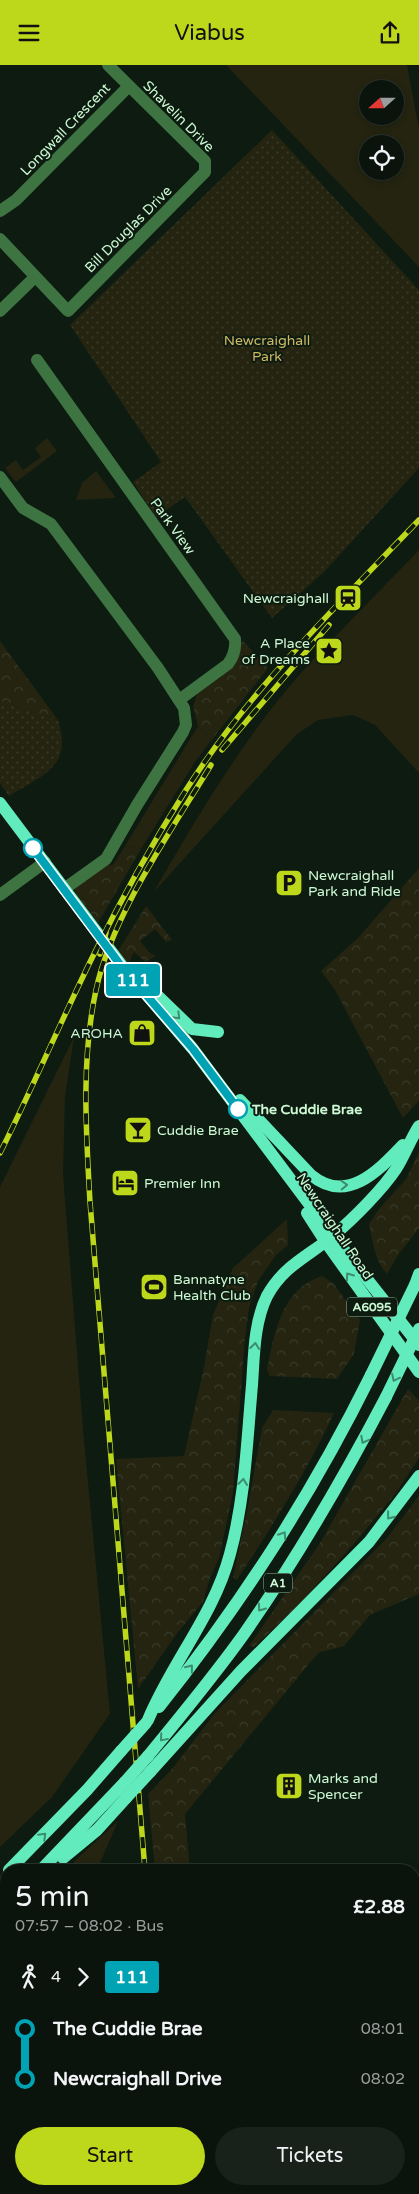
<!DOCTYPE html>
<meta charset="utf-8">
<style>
body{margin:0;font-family:"Varela Round",sans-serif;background:#18211a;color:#f1f3f6;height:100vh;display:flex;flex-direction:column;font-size:19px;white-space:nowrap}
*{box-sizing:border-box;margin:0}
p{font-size:16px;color:#999e9d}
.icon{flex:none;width:28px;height:28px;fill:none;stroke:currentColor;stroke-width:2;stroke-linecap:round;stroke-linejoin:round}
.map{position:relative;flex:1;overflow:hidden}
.details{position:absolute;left:0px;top:1799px;width:420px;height:331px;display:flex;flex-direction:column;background:#0a140c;border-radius:20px 20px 0 0;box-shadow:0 2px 8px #0003,0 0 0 1px #2a332d}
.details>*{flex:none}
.badge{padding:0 10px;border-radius:4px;font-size:18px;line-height:32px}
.needle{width:32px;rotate:249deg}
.fabs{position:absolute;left:359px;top:15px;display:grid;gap:10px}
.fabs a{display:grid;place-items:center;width:45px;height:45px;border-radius:50%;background:#0a140c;box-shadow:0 2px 8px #0003,0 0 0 1px #2a332d;font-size:25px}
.map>.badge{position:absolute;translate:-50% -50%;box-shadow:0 0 0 2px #fff}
.legs{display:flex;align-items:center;gap:8px;height:55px;padding:0 15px;font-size:16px}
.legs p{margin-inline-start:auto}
.headline{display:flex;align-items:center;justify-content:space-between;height:85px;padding:0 15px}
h1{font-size:28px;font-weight:600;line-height:38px}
.action{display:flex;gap:10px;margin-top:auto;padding:10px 15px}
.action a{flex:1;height:58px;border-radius:30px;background:#bdd71b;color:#111;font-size:20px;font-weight:600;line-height:58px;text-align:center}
.action a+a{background:#18211a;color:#f1f3f6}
ul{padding:0 15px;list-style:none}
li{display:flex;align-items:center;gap:18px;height:50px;font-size:19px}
li i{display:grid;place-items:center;width:8px;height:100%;margin:0 6px;background:currentColor}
li i::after{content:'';width:12px;height:12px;margin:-6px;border:4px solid;border-radius:50%;background:#0a140c}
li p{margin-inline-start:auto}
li:first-child i{background:linear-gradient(#0000 50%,currentColor 0)}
li:last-child i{background:linear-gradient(currentColor 50%,#0000 0)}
header{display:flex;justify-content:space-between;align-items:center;height:65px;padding:0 15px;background:#bdd71b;color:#111;font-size:22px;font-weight:600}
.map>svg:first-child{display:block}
</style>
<header><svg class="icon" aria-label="menu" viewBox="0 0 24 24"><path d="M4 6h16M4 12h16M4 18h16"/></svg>Viabus<svg class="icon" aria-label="share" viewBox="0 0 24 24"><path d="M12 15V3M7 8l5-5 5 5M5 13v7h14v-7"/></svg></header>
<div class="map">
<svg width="419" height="2129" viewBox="0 0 419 2129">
<defs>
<pattern id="forest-crowns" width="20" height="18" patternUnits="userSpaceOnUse" patternTransform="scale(1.25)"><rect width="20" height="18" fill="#242411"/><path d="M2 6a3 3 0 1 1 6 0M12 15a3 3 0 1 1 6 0" fill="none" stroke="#383a28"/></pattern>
<pattern id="park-dots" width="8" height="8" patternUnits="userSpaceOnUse" patternTransform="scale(1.25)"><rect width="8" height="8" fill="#242411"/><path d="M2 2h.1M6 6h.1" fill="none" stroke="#383a28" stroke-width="1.8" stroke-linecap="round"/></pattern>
</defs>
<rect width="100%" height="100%" fill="#0d1b10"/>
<g fill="#242411" fill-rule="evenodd">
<path d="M226,0H407L419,64V202ZM368,24H395V51H368ZM368,79H395V106H368Z"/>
<polygon points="47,373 57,386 16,417 5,403 16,395 23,405 41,392 35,383"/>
<polygon points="96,406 116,433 76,435 82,418"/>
<path d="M419,485V708L375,660L353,650L318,655L297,669L153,828C196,754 244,672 301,608C339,566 380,526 419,485Z"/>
<polygon points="198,661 211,676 195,697 141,784 125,781"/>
<polygon points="74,972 65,1032 63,1109 83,1364 110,1649 52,1732 0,1782 0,1122"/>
<polygon points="118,1756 97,1805 65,1805"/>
<polygon points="6,1860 6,2124 135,2124 136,2129 0,2129 0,1866"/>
</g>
<g fill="url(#forest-crowns)">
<polygon points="0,576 58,655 0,636"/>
<polygon points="243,576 268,603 211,676 198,661 193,642 197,629 221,612"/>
<polygon points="125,781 141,784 98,858 76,831 74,818 101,801 113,800"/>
<polygon points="419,803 419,1036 403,1053 335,925 321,906 358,873"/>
<polygon points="146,841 172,875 166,877 155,864 140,876 150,888 156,891 145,897 134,887 128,899 118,886"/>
<path d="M419,1087V1163L398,1190L387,1209C374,1195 373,1177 369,1159L379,1144L406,1114Z"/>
<polygon points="287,1154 288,1180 276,1190 258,1216 249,1243 245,1274 233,1428 219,1493 210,1513 203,1537 178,1567 138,1624 116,1394 184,1391 204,1302 213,1250 233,1203"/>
<path d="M322,1211L334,1219L360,1255L354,1289L337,1314L270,1311L267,1305C274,1268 282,1223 322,1211Z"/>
<polygon points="408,1324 419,1336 419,1393 396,1428 354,1479 304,1534 254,1582 249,1581 320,1478"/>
<path d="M273,1345L334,1348C307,1407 272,1461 237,1515L233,1512L247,1446L262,1363Z"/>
<polygon points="419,1431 419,1529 370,1550 344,1581 318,1588 185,1749 190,1805 155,1805 148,1729 172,1704 215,1648 386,1474"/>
</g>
<g fill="url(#park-dots)">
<polygon points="272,65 419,225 419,403 324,507 272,553 185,432 156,452 133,417 161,397 70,260"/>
<path d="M0,636L58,655C73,702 43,710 9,731L0,718Z"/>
</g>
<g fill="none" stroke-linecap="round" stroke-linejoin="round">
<g stroke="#3e7442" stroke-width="12">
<polyline points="0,146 16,135 129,21"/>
<polyline points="0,174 68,246 205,107 205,96 108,0"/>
<polyline points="0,246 35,212"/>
<path d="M37,295L235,574C236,584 234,591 228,599L179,635"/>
<polyline points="0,412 23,443 51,459 158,603 184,643 186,660 183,667 137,740 106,794 64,824"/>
<polyline points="0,830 45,797"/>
</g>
<g stroke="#62ebbd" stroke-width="12">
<polyline points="0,738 123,902 193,984 333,1171 419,1280"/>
<polyline points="141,925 158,931 192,964 218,967"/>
<path d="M240,1035L311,1110C347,1140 379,1105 403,1080"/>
<polyline points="307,1148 325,1176 419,1307"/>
<polyline points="415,1220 419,1209"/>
<path d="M159,1642C243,1536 311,1431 371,1310"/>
<path d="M148,1655C172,1597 214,1550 230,1489C245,1434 247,1376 252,1320C254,1291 254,1257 267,1231C284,1200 309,1191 334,1170C353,1154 382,1125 396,1104C405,1090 410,1075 419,1061"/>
<path d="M148,1691C181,1651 214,1611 244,1569C297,1493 343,1414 386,1332"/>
<polyline points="150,1707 241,1606 369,1477 419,1411"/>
<polyline points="63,1793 97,1765 126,1733"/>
<polyline points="9,1805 87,1725 121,1686"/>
<polyline points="41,1805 125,1717"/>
<polyline points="0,1844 6,1838"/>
</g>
<defs>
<g id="rail">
<polyline points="222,685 329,560"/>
<polyline points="100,889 106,868"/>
<path d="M0,1088C32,1024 60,958 92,893C120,836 152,779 186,725C250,624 337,541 419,455"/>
<path d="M145,1805L90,1137C86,1067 81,994 96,925C112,850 171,766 211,700"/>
<polyline points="166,2124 167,2129"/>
</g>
</defs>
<use href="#rail" stroke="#bdd71b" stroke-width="5.5"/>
<use href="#rail" stroke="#0d1b10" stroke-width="4" stroke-dasharray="11" stroke-linecap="butt"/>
<g stroke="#62ebbd" stroke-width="12">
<polyline points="371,1310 415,1220"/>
<polyline points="386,1332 419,1264"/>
<polyline points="121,1686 146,1658"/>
<polyline points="125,1717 148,1691"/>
<polyline points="126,1733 150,1707"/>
</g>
</g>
<defs><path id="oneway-chevron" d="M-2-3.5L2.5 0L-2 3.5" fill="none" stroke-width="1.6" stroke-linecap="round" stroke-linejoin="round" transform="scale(1.25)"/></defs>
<g stroke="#3c8d6f">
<use href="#oneway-chevron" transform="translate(177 951) rotate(45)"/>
<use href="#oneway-chevron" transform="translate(344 1120) rotate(-2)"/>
<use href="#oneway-chevron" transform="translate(349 1211) rotate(-126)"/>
<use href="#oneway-chevron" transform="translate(255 1281) rotate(-83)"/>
<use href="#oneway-chevron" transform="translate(395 1313) rotate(116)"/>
<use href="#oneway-chevron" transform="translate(364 1375) rotate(118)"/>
<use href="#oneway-chevron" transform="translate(243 1417) rotate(-83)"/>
<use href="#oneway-chevron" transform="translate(390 1451) rotate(128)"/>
<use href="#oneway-chevron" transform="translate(283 1470) rotate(-57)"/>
<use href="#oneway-chevron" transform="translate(261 1543) rotate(125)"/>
<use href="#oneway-chevron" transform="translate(190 1603) rotate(-52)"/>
<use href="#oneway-chevron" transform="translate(163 1673) rotate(130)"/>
<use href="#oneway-chevron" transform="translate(43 1771) rotate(-45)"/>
</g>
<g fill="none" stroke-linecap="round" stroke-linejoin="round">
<defs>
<polyline id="line-1" points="33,783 122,902 193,984 238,1044"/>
</defs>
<use href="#line-1" stroke="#fff" stroke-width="11"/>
<use href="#line-1" stroke="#00a3b4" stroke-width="8"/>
</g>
<defs>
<symbol id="station-square" viewBox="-11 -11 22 22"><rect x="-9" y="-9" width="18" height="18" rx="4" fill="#bdd71b" stroke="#0d1b10"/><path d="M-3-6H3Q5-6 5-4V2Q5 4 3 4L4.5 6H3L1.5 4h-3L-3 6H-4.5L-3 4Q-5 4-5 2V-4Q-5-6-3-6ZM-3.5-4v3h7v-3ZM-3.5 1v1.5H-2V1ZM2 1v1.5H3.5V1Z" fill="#111"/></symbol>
<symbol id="sight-square" viewBox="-11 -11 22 22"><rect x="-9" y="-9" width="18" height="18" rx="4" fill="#bdd71b" stroke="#0d1b10"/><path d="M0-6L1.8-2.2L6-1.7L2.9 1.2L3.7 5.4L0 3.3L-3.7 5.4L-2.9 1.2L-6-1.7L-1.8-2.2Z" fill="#111"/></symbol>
<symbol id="parking-square" viewBox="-11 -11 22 22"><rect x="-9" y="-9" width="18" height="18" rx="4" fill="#bdd71b" stroke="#0d1b10"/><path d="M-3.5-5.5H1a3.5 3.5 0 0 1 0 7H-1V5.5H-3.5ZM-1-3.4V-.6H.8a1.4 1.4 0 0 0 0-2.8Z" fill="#111"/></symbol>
<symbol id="shop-square" viewBox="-11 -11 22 22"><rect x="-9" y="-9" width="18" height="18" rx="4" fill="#bdd71b" stroke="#0d1b10"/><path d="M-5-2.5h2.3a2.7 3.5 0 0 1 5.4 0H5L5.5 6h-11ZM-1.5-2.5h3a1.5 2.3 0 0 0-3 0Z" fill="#111"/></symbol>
<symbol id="bar-square" viewBox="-11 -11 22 22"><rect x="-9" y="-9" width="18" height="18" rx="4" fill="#bdd71b" stroke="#0d1b10"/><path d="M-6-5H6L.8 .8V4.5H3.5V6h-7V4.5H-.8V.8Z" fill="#111"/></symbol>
<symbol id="hotel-square" viewBox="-11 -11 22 22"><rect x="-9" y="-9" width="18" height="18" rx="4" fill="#bdd71b" stroke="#0d1b10"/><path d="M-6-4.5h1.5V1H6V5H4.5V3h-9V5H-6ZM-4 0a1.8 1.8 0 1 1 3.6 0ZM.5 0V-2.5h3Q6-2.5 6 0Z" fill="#111"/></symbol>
<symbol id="stadium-square" viewBox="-11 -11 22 22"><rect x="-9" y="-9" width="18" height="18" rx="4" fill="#bdd71b" stroke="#0d1b10"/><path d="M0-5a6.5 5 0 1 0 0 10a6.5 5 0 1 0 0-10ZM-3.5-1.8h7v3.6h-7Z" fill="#111"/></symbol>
<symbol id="building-square" viewBox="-11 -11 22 22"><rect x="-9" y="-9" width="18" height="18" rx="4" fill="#bdd71b" stroke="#0d1b10"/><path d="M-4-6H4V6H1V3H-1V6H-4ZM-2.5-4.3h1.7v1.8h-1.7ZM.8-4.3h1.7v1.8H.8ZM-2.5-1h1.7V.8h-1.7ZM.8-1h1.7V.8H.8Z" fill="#111"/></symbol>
</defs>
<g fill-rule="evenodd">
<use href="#station-square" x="332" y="517" width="32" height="32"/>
<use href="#sight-square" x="313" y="570" width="32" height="32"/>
<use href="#parking-square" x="273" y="802" width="32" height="32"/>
<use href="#shop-square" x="126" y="952" width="32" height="32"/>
<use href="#bar-square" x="122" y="1049" width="32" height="32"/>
<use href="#hotel-square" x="109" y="1102" width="32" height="32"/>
<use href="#stadium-square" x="138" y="1206" width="32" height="32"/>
<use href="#building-square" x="273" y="1705" width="32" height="32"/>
</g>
<g fill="#fff" stroke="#00a3b4" stroke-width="2.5">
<circle cx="33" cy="783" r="9"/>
<circle cx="238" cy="1044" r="9"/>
</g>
<g text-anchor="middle" stroke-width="4" stroke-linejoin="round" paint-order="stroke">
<g fill="#0d1b10" stroke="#93b699" stroke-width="1">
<rect x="347" y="1232.5" width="50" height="19" rx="4"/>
<rect x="264" y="1508.5" width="28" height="19" rx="4"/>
</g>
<g font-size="12" font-weight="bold" fill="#cdf9d4">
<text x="372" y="1246">A6095</text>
<text x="278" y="1522">A1</text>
</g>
<g font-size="14" fill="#cdf9d4" stroke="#0d1b10">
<text transform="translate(179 51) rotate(45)" y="5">Shavelin Drive</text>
<text transform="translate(65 64) rotate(-46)" y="5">Longwall Crescent</text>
<text transform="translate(128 164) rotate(-45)" y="5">Bill Douglas Drive</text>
<text transform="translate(173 461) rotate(54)" y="5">Park View</text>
<text transform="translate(335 1161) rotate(56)" y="5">Newcraighall Road</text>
</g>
<g font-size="14" fill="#ceb864" stroke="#0d1b10">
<text x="267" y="280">Newcraighall<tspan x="267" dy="16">Park</tspan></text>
</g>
<g font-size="14" fill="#cdf9d4" stroke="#0d1b10" text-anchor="start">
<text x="329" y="538" text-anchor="end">Newcraighall</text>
<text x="310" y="583" text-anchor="end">A Place<tspan x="310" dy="16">of Dreams</tspan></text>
<text x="308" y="815">Newcraighall<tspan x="308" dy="16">Park and Ride</tspan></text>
<text x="123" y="973" text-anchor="end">AROHA</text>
<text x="157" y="1070">Cuddie Brae</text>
<text x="144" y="1123">Premier Inn</text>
<text x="173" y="1219">Bannatyne<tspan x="173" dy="16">Health Club</tspan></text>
<text x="308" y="1718">Marks and<tspan x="308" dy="16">Spencer</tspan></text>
</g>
<g font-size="14" font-weight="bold" fill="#cdf9d4" stroke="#0d1b10" text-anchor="start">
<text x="252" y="1049">The Cuddie Brae</text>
</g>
</g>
</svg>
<div class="fabs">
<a><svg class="needle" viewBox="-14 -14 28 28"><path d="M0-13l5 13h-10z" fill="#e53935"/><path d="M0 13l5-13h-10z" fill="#999e9d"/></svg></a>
<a><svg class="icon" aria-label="locate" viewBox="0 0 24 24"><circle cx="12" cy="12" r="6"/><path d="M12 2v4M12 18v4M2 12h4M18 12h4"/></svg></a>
</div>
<b class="badge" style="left:133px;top:915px;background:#00a3b4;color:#fff">111</b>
<section class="details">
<div class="headline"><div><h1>5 min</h1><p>07:57 – 08:02 · Bus</p></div><b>£2.88</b></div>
<div class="legs"><svg class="icon" aria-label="walk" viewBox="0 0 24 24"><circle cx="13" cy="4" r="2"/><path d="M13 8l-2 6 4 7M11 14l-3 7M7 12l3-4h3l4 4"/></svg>4<svg class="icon" aria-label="forward" viewBox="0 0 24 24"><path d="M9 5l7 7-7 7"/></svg><b class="badge" style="background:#00a3b4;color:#fff">111</b></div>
<ul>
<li><i style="color:#00a3b4"></i><b>The Cuddie Brae</b><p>08:01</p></li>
<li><i style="color:#00a3b4"></i><b>Newcraighall Drive</b><p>08:02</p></li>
</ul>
<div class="action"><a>Start</a><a>Tickets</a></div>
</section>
</div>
